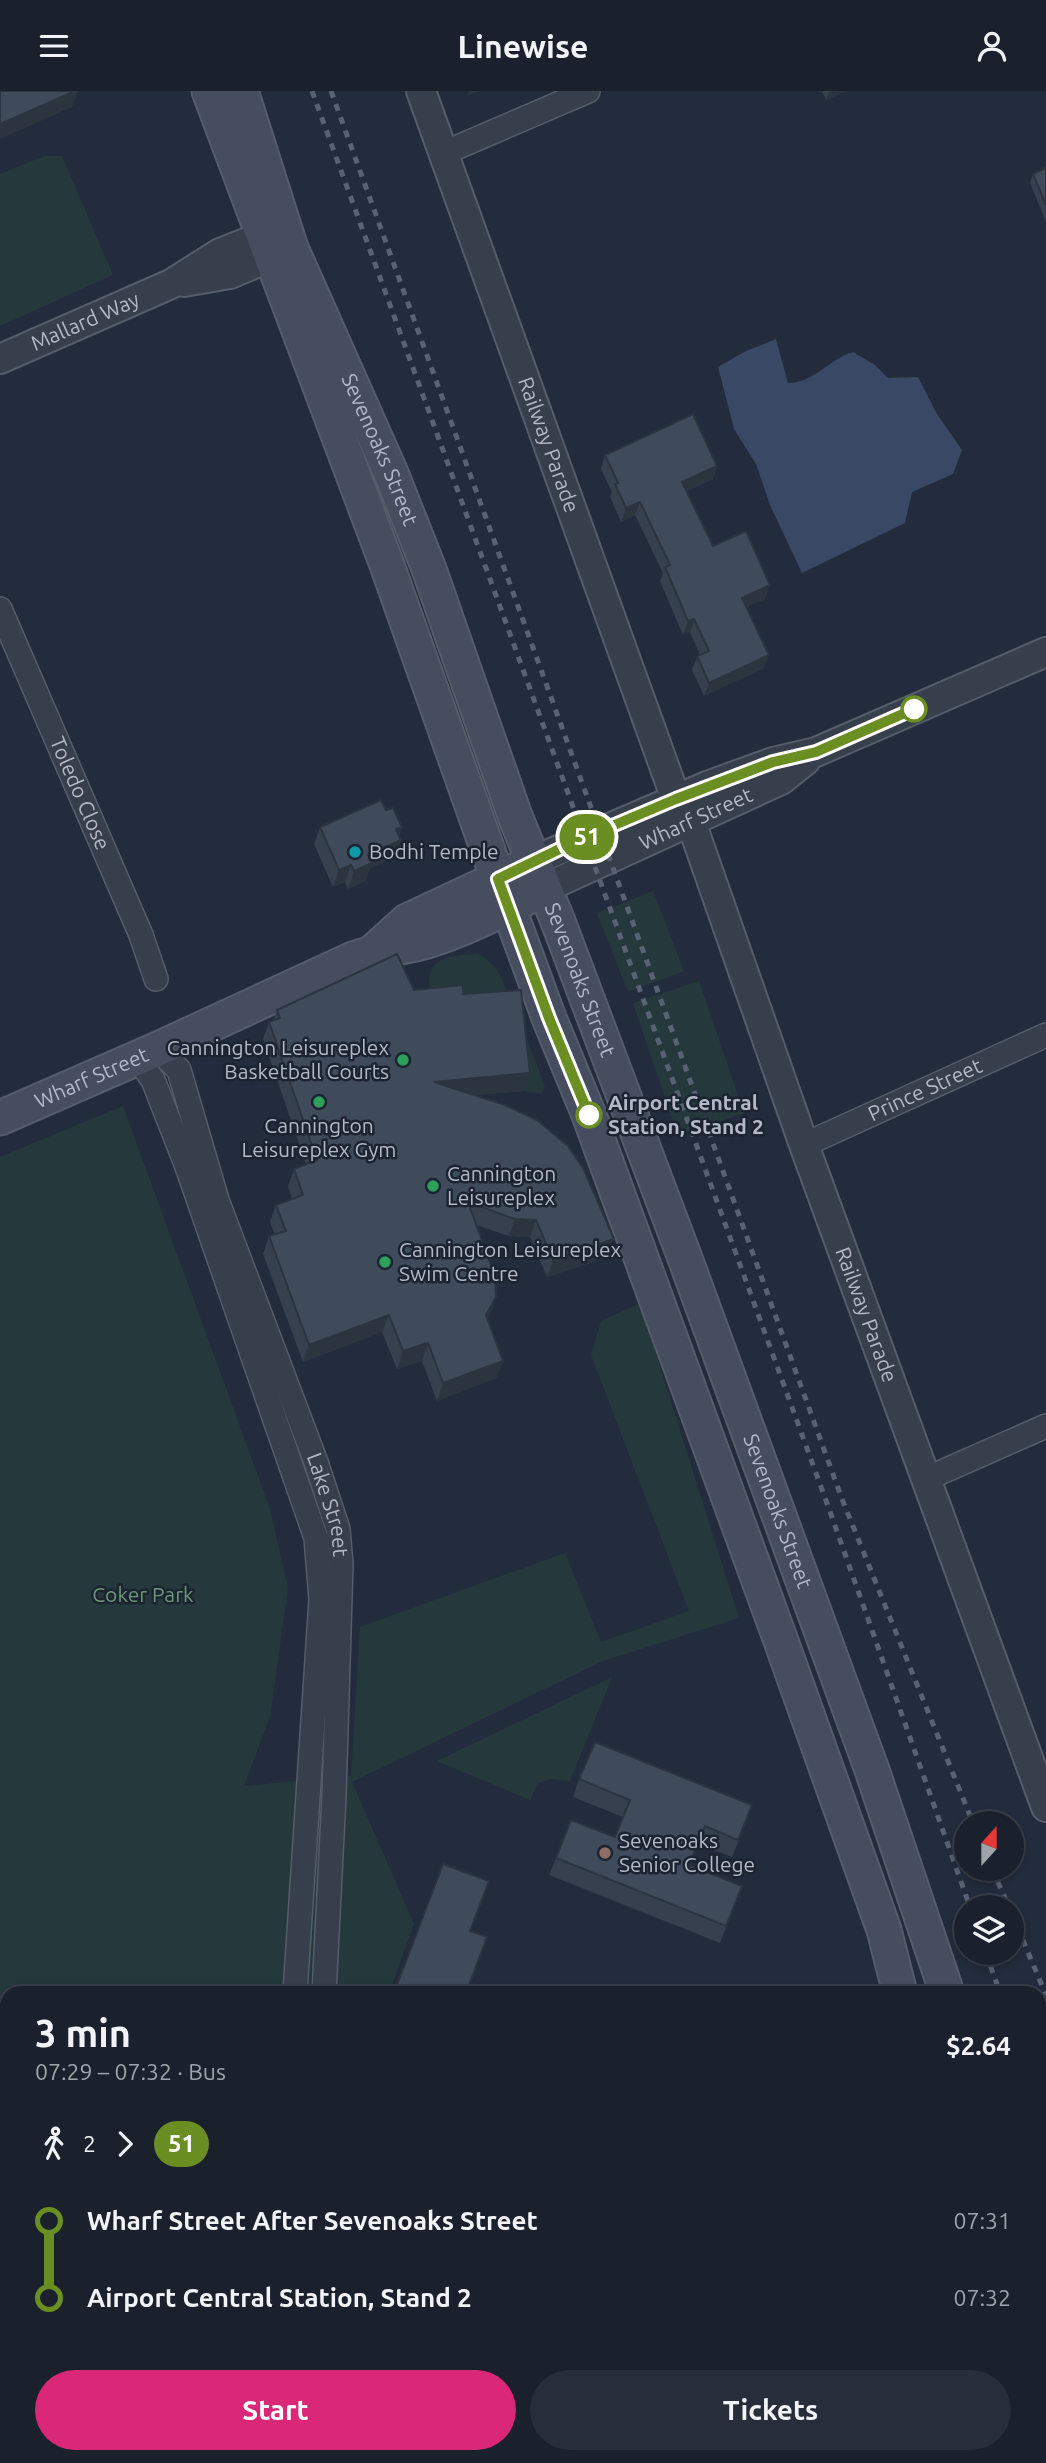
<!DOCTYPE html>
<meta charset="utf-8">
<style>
body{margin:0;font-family:Ubuntu,sans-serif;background:#272e39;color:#f1f3f6;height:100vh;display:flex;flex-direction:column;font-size:26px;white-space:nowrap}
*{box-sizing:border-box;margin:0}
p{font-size:23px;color:#9fa3aa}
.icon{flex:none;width:38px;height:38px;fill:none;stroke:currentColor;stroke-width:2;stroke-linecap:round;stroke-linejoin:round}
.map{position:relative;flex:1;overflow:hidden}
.sheet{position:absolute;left:0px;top:1895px;width:1046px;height:478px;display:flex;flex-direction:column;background:#1a212d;border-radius:21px 21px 0 0;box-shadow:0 4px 10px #0003,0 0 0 2px #383e49}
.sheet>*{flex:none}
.badge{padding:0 14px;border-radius:23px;font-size:24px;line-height:46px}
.needle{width:46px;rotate:21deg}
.controls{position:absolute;left:954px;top:1720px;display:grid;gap:14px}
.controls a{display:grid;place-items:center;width:70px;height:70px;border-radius:50%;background:#1a212d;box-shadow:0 4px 10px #0003,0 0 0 2px #383e49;font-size:35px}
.map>.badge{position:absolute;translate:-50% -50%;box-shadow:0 0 0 4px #fff}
.legs{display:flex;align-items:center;gap:10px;height:77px;padding:0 35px;font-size:23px}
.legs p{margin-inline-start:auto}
.head{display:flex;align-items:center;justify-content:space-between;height:119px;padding:0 35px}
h1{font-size:38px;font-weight:700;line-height:52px}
.cta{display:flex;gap:14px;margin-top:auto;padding:14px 35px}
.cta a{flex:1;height:80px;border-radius:42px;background:#db2777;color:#fff;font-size:28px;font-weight:700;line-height:80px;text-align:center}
.cta a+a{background:#272e39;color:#f1f3f6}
ul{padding:0 35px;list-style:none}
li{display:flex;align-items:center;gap:24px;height:77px;font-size:26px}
li i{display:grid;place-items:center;width:10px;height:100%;margin:0 9px;background:currentColor}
li i::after{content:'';width:18px;height:18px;margin:-9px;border:5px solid;border-radius:50%;background:#1a212d}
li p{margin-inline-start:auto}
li:first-child i{background:linear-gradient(#0000 50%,currentColor 0)}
li:last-child i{background:linear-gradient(currentColor 50%,#0000 0)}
header{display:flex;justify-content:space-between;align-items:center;height:91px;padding:0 35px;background:#1a212d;font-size:32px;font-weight:700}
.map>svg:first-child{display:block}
</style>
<header><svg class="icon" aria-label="menu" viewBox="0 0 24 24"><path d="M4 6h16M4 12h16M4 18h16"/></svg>Linewise<svg class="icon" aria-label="person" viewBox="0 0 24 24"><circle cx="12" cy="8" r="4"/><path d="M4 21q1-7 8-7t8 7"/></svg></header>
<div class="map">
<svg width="1046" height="2372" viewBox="0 0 1046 2372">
<rect width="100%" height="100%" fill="#232c3c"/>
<g fill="#25393d">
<polygon points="44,65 62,65 113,184 0,235 0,83"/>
<polygon points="653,800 684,880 628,901 597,822"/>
<path d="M477,863C499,872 505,895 513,916L430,898C424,866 452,864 477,863Z"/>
<polygon points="699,890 744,1022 678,1045 633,912"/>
<polygon points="514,916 545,995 541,1003 524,1000"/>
<polygon points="123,1015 270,1418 288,1497 270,1626 244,1695 351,1685 360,1536 565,1462 601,1551 689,1520 591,1264 601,1230 640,1212 739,1527 603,1570 352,1691 414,1833 389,1902 7,1902 7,2366 1019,2366 1021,2372 47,2372 0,2369 0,1066"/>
<polygon points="612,1586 570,1690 550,1688 538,1692 530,1709 437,1670"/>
</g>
<path fill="#394965" d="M776,248L788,292C814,292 829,268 853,261L875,274L888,287L918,286L937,323L962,359L953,383L912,401L905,432L802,482L770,414L756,373L734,338L718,276L744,261Z"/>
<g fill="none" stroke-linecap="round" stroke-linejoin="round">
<defs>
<g id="minor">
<polyline points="444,62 588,0"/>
<path id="s1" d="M0,518L141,844L156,888"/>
<path id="s2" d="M158,958L179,979L217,1109L316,1371L338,1438L341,1473L334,1705L324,1902"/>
<polyline points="137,967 153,989 186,1073 316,1447 321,1508 295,1902"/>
<path id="s3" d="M804,1054L1046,944"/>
<polyline points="926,1388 1046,1335"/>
<polyline points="290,2366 291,2372"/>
<polyline points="317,2366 318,2372"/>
</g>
<g id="tertiary">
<path id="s4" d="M421,0L676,708"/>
<polyline points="184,191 230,183 291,157"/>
<path id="s5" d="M0,268L171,193L220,162L283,137"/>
<path id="s6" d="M691,731L804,1054L1046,1716"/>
<polyline points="533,770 707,695 773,671 816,661 1046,561"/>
<path id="s7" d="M545,797L781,689L806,669"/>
</g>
<g id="secondary">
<polyline points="209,0 387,474 498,788 549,927 589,1024 781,1550 884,1839 900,1902"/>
<path id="s8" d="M241,0L291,157L391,382L429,478L515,725L559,833L686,1170L872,1679L947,1902"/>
<polyline points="375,859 407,830 516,779"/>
<path id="s9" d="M0,1027L158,958L353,868C374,860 394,858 416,853C449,845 495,823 526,807"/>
<polyline points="1040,2253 1046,2273"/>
<polyline points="1036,2366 1038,2372"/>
</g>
</defs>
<use href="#minor" stroke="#555c6a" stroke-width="26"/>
<use href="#tertiary" stroke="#555c6a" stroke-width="32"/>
<use href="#secondary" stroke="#555c6a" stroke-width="37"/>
<use href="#minor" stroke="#373e4c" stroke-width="23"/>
<use href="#tertiary" stroke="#373e4c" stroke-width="28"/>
<use href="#secondary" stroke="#454d5f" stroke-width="33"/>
<g stroke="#596273" stroke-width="5" stroke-dasharray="7 7" stroke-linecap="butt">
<polyline points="312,0 828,1415 970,1816"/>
<polyline points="331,0 842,1408 973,1732"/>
<polyline points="992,1778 1009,1816"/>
<polyline points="1012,1823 1046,1904"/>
<polyline points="986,1862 1000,1902"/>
<polyline points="1040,2016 1046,2035"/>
</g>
</g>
<g fill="#36404e">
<polygon points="822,0 845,0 826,9"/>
<polygon points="1046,77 1046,131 1030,92 1033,83"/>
<polygon points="605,364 713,388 687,400 713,455 765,508 746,516 764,577 704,605 692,579 697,565 700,564 690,541 683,544 660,490 663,482 635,424 621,431 610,406 612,401 601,378"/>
<polygon points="386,719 402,736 399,745 401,749 394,767 370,777 365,790 348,798 345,791 333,796 314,753 320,736"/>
<polygon points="414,899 463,903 524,1000 474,1004 607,1166 547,1186 530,1146 509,1145 476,1134 496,1206 487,1228 503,1270 496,1287 437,1310 422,1270 397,1278 382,1241 303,1271 263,1163 269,1145 275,1144 270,1131 276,1114 292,1108 288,1095 294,1078 306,1073 263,948 269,931 273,930 277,919"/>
<polygon points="579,1688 746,1731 732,1766 698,1753 690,1774 742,1795 720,1852 549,1784 556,1767 615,1746 623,1726 573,1706"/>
</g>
<g fill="#2c3440">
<polygon points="75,0 78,0 72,16 0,48 0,33"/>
<polygon points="469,0 480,0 467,5"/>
<polygon points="830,0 845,0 826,9"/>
<polygon points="717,375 713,388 678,404 682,391"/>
<polygon points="640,411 635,424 621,431 626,417"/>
<polygon points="770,494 765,508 737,520 742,507"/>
<polygon points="694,528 690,541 683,544 688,530"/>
<polygon points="769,564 764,577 704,605 709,592"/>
<polygon points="402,736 396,751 401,749 394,767 370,777 365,790 348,798 354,780 368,764 396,738"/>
<polygon points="351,774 345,791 333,796 339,779"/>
<polygon points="530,982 524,1000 428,1008 434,991"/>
<polygon points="515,1128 536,1129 530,1146 509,1145"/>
<polygon points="614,1148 607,1166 547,1186 553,1169"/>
<polygon points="496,1206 490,1224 479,1242 486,1224"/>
<polygon points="389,1224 382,1241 303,1271 309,1254"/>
<polygon points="428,1252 422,1270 397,1278 403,1260"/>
<polygon points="503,1270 496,1287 437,1310 443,1292"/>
</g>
<g fill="#3f4a5b" stroke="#2c3440" stroke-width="2">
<polygon points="0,0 75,0 0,33"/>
<polygon points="1046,77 1046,114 1033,83"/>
<polygon points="693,323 717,375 682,391 713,455 746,440 770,494 742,507 769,564 709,592 697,565 709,560 694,528 688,530 665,476 670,474 640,411 626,417 615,393 618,392 605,364"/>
<polygon points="381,709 386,719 393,717 402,736 396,738 401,749 368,764 372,772 354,780 351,774 339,779 320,736"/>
<polygon points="397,863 414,899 463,894 463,903 521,899 530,982 434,991 505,1014 537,1029 568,1055 583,1077 614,1148 553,1169 536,1129 515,1128 468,1111 495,1185 496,1206 486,1224 503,1270 443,1292 428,1252 403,1260 389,1224 309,1254 269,1145 286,1140 276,1114 303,1104 294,1078 317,1069 269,931 280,927 277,919"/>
<polygon points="595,1651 752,1714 738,1749 705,1735 689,1774 742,1795 726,1835 556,1767 571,1729 615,1746 630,1709 579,1688"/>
<polygon points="443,1773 489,1790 470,1840 487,1846 466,1902 394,1902"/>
</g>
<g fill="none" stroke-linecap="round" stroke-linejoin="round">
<defs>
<polyline id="line-1" points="589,1024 549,927 498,788 572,752 676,708 773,671 816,661 914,618"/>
</defs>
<use href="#line-1" stroke="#fff" stroke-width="16"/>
<use href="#line-1" stroke="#6b8e23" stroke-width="10"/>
</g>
<g fill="#fff" stroke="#6b8e23" stroke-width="3.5">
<circle cx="914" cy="618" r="12"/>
<circle cx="589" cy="1024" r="12"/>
</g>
<circle fill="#0f9aa8" stroke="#1c2331" stroke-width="2.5" cx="355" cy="761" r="7"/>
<g fill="#2e9e5b" stroke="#1c2331" stroke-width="2.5">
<circle cx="403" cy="969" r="7"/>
<circle cx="319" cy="1011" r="7"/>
<circle cx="433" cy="1095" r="7"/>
<circle cx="385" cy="1171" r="7"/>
</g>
<circle fill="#8d6e63" stroke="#1c2331" stroke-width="2.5" cx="605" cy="1762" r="7"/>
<g text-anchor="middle" stroke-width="5" stroke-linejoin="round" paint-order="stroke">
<g font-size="21" fill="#b3b9c8" stroke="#1c2331">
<text dy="7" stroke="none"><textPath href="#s5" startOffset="93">Mallard Way</textPath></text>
<text dy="7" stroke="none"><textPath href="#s4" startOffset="376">Railway Parade</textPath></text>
<text dy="7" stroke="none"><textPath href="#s8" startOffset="385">Sevenoaks Street</textPath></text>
<text dy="7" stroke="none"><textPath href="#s1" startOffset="201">Toledo Close</textPath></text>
<text dy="7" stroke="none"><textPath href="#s7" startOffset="166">Wharf Street</textPath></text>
<text dy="7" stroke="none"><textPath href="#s8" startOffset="952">Sevenoaks Street</textPath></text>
<text dy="7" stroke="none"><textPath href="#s9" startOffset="100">Wharf Street</textPath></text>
<text dy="7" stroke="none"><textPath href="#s3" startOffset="133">Prince Street</textPath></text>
<text dy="7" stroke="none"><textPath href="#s6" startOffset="523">Railway Parade</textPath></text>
<text dy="7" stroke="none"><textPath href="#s2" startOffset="490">Lake Street</textPath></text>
<text dy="7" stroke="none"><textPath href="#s8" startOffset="1519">Sevenoaks Street</textPath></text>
</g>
<g font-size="21" fill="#b3b9c8" stroke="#1c2331" text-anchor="start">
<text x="369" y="768">Bodhi Temple</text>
<text x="389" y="964" text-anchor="end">Cannington Leisureplex<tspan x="389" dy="24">Basketball Courts</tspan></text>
<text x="319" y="1042" text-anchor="middle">Cannington<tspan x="319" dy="24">Leisureplex Gym</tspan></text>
<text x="447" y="1090">Cannington<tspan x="447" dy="24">Leisureplex</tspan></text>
<text x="399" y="1166">Cannington Leisureplex<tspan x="399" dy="24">Swim Centre</tspan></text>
<text x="619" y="1757">Sevenoaks<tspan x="619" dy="24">Senior College</tspan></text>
</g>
<g font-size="21" font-weight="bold" fill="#b3b9c8" stroke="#1c2331" text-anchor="start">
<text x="608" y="1019">Airport Central<tspan x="608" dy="24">Station, Stand 2</tspan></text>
</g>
<g font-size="21" fill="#6a9878" stroke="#1c2331">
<text x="143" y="1511">Coker Park</text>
</g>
</g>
</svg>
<div class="controls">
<a><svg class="needle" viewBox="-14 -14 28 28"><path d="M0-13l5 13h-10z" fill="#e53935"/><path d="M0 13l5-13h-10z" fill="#9fa3aa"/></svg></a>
<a><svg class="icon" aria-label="layers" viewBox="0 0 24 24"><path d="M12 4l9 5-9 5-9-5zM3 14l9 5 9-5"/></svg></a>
</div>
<b class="badge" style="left:587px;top:746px;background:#6b8e23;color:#fff">51</b>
<section class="sheet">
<div class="head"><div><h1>3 min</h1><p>07:29 – 07:32 · Bus</p></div><b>$2.64</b></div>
<div class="legs"><svg class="icon" aria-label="walk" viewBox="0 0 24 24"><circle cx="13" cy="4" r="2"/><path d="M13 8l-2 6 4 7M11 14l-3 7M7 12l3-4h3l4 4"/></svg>2<svg class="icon" aria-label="forward" viewBox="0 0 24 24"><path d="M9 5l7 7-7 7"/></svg><b class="badge" style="background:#6b8e23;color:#fff">51</b></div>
<ul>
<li><i style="color:#6b8e23"></i><b>Wharf Street After Sevenoaks Street</b><p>07:31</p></li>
<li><i style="color:#6b8e23"></i><b>Airport Central Station, Stand 2</b><p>07:32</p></li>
</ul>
<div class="cta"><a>Start</a><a>Tickets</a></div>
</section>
</div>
